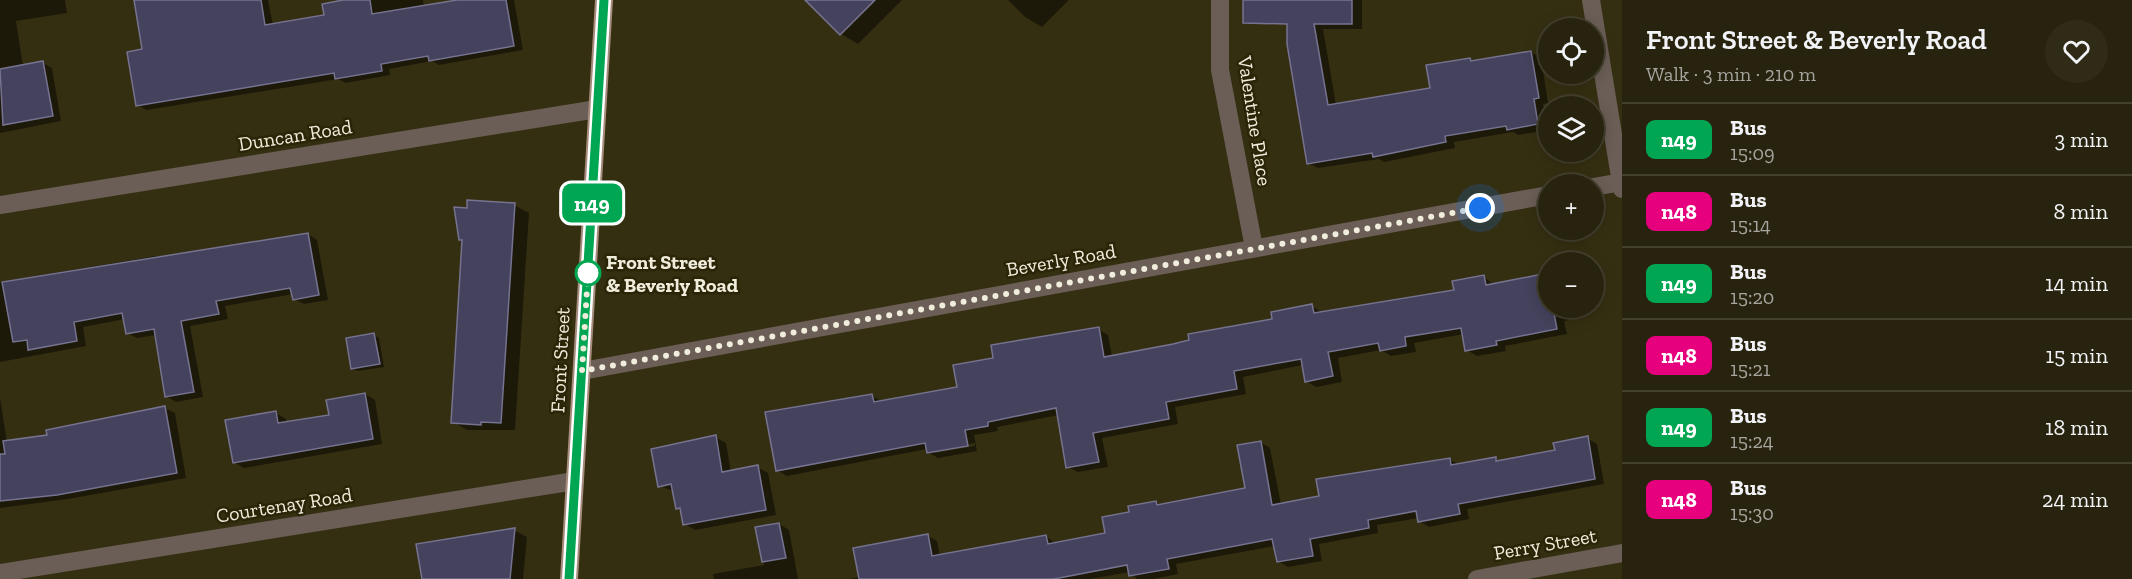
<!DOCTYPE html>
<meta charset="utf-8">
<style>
body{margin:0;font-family:"Zilla Slab",serif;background:#302b17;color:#f1f3f6;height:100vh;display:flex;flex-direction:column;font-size:22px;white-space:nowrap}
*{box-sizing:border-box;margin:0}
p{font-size:20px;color:#a5a49e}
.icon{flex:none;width:33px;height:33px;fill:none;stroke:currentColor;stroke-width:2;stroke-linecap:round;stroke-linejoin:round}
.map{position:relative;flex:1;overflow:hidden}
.panel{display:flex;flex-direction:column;background:#28230e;width:510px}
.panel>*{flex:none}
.badge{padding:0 12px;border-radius:9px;font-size:21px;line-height:39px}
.fabs{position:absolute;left:1538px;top:18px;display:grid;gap:12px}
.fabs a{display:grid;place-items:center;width:66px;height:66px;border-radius:50%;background:#28230e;box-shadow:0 3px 15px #0003,0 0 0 2px #44402e;font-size:30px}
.you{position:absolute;width:30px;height:30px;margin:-15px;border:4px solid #fff;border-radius:50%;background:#1a73e8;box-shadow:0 0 0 9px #1a73e833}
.map>.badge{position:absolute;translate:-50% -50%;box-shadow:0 0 0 3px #fff}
.round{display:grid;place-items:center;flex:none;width:63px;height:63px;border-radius:32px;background:#302b17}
.headline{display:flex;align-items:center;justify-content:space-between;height:102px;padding:0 24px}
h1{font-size:28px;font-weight:600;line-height:45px}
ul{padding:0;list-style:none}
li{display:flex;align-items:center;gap:18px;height:72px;padding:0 24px;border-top:2px solid #44402e}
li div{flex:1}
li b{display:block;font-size:22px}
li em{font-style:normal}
li .badge{min-width:66px;font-weight:700;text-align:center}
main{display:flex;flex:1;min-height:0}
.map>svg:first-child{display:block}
</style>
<main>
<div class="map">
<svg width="1622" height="579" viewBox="0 0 1622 579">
<rect width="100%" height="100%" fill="#352f12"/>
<g fill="#0007" fill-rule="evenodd">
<polygon points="0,0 65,0 67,13 16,21 23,66 43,63 52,68 61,121 0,133"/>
<polygon points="135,0 268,0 273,25 326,16 351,0 423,0 424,7 463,0 514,0 523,50 439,65 432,61 389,69 390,75 346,83 338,79 147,110 137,105 144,51"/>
<polygon points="807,0 902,0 858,44 841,34"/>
<polygon points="1008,0 1069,0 1042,27 1025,17"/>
<polygon points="1289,0 1362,0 1362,29 1323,29 1336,105 1432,89 1470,59 1475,62 1531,52 1541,58 1548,103 1543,104 1548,130 1518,135 1513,132 1454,142 1455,148 1384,162 1379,159 1318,168 1308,163"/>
<polygon points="514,205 529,213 515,430 467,430 453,422 468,210"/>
<polygon points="308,234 317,240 328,300 304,304 294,299 293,294 225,306 228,319 190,326 203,397 176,402 166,396 156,335 137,338 127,333 125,319 83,327 86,346 0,362 0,282 156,256 161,259"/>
<path d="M1548,275V308H1567L1569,320L1564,321L1567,334L1505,346L1506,351L1477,356L1467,350L1464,334L1414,343L1416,352L1391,356L1381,350L1338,358L1342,382L1316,387L1306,381L1303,365L1243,377L1246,394L1175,407L1178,424L1102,438L1108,467L1078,472L1068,467L1059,415L997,427L998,431L974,435L977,451L938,458L928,452L927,449L787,476L777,470L872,396L883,402L959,388L995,359L1098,329L1108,335L1112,357L1173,346L1273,320L1312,306L1323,313L1456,291L1484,277L1494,285ZM975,443V446L935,453V450Z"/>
<polygon points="374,335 379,338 384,367 358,371 353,369"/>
<polygon points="365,394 375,400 382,444 244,468 234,462 276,413 286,419 286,423 331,416"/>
<polygon points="0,398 7,442 48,436 165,408 175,413 186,478 68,499 0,508"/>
<polygon points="715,437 726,443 731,472 757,467 768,473 776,515 695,530 685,524 683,511 677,508 673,491 660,486"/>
<polygon points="1587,438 1597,444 1604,484 1467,509 1469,519 1429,527 1419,521 1419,518 1377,525 1378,533 1319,544 1322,561 1288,567 1278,561 1275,546 1176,564 1178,574 1153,579 1137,579 1130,572 1090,579 849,579 860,577 927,535 937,541 940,556 1046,536 1056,544 1107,534 1131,513 1156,502 1162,506 1247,489 1260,442 1270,448 1281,505 1321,497 1449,459 1460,465 1496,459 1500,462 1556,451"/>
<polygon points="779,524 789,530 798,579 714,579 713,574 764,565 757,528"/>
<polygon points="514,530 527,537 523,579 423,579"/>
</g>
<g fill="#45425d" stroke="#767391" stroke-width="1.5">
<polygon points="134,0 261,0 265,25 324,15 322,4 343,0 370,0 372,14 457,0 506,0 514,46 429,61 428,56 381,64 382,71 335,79 334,73 136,106 127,52 142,49"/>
<polygon points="805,0 875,0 840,35"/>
<polygon points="1243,0 1352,0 1352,24 1314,24 1328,105 1430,88 1426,65 1470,58 1471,61 1531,51 1539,98 1534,99 1538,124 1507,130 1506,126 1445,136 1446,142 1373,157 1372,153 1307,164 1287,44 1287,24 1243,23"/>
<polygon points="43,61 53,116 3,125 0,69"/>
<polygon points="467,200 515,203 501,423 481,422 481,425 451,423 462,240 459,240 454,207 467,208"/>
<polygon points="308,233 319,295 293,300 290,288 216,301 219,314 181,321 194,392 165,397 154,329 126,334 122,313 74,322 77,341 28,350 27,340 13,342 2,282"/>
<polygon points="1548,273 1548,308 1553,308 1557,329 1496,341 1497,345 1465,351 1461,328 1405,337 1406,346 1380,351 1378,343 1328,352 1333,376 1305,382 1301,359 1234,371 1237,389 1166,402 1169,419 1093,433 1099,462 1066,468 1056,408 988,422 988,426 965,430 968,446 927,453 925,443 776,471 765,412 872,394 874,402 957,387 953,365 993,358 991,345 1099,327 1104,357 1173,344 1189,340 1188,334 1272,319 1271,312 1312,304 1314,313 1454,290 1452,281 1484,275 1486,285"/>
<polygon points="374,333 380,364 351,369 346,338"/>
<polygon points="365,393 373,439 233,463 225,420 276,411 278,423 329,415 326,400"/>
<polygon points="165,406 177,473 57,495 0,501 0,454 5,454 3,441 47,435 46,430"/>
<polygon points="716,435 722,472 758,465 766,510 683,525 680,508 676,509 671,484 658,487 651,449"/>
<polygon points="1588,436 1595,479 1458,504 1460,514 1418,522 1416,511 1368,520 1369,528 1310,539 1313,556 1277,562 1272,539 1167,559 1169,569 1129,576 1127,565 1054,579 859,579 853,548 928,534 932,556 1046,535 1048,544 1105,533 1102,517 1129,512 1128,506 1156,501 1157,505 1245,488 1237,445 1261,441 1272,505 1319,496 1316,479 1450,458 1451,465 1496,457 1496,461 1555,450 1553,443"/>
<polygon points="779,523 786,558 762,562 755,527"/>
<polygon points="515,528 510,579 422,579 416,544"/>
</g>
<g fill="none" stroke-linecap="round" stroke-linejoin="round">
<g stroke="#6a5e56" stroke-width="18">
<polyline points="1220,0 1220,70 1254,248"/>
<polyline points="1591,0 1622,189"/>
<polyline points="1593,187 1622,182"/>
<polyline points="0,205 597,109"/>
<polyline points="582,371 1548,195"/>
<polyline points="0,573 575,481"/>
<polyline points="1477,579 1622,553"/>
</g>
<polyline stroke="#a58b7b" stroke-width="18" points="569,579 604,0"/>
</g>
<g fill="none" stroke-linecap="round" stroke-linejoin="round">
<defs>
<polyline id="line" points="569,579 604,0"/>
</defs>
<use href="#line" stroke="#fff" stroke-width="14"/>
<use href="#line" stroke="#00a651" stroke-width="9"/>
<polyline stroke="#f0eddc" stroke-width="6" stroke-dasharray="0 10.8" points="588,273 582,371 1480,208"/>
</g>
<circle fill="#fff" stroke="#00a651" stroke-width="3" cx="588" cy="273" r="12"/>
<g text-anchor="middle" stroke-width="5" stroke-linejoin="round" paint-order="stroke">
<g font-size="20" fill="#f0eddc" stroke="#2b2507">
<text transform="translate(1255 121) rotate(81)" y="7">Valentine Place</text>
<text transform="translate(295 135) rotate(-9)" y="7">Duncan Road</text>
<text transform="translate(1061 260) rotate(-10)" y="7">Beverly Road</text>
<text transform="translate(560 360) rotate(-87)" y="7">Front Street</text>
<text transform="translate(284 505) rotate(-9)" y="7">Courtenay Road</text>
<text transform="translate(1545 544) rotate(-10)" y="7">Perry Street</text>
</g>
<g font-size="20" font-weight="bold" fill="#f0eddc" stroke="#2b2507" text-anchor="start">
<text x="606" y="269">Front Street<tspan x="606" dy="23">&amp; Beverly Road</tspan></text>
</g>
</g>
</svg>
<div class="fabs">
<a><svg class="icon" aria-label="locate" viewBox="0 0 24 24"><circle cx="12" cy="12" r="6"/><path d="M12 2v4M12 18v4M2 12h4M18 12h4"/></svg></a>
<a><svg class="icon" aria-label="layers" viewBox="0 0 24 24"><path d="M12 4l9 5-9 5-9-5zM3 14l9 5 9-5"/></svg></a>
<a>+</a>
<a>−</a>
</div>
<div class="you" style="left:1480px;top:208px"></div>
<b class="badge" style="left:592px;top:203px;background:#00a651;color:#fff">n49</b>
</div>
<section class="panel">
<div class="headline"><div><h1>Front Street &amp; Beverly Road</h1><p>Walk · 3 min · 210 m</p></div><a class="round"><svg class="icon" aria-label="heart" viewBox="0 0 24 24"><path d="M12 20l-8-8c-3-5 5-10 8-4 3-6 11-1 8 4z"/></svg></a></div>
<ul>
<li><span class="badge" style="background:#00a651;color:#fff">n49</span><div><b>Bus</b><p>15:09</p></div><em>3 min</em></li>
<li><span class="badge" style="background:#e6007e;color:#fff">n48</span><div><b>Bus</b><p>15:14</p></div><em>8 min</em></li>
<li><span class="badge" style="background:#00a651;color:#fff">n49</span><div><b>Bus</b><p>15:20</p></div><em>14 min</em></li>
<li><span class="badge" style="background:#e6007e;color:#fff">n48</span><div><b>Bus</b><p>15:21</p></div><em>15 min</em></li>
<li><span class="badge" style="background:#00a651;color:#fff">n49</span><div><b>Bus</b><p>15:24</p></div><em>18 min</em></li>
<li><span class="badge" style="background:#e6007e;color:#fff">n48</span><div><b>Bus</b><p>15:30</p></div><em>24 min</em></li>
</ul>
</section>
</main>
